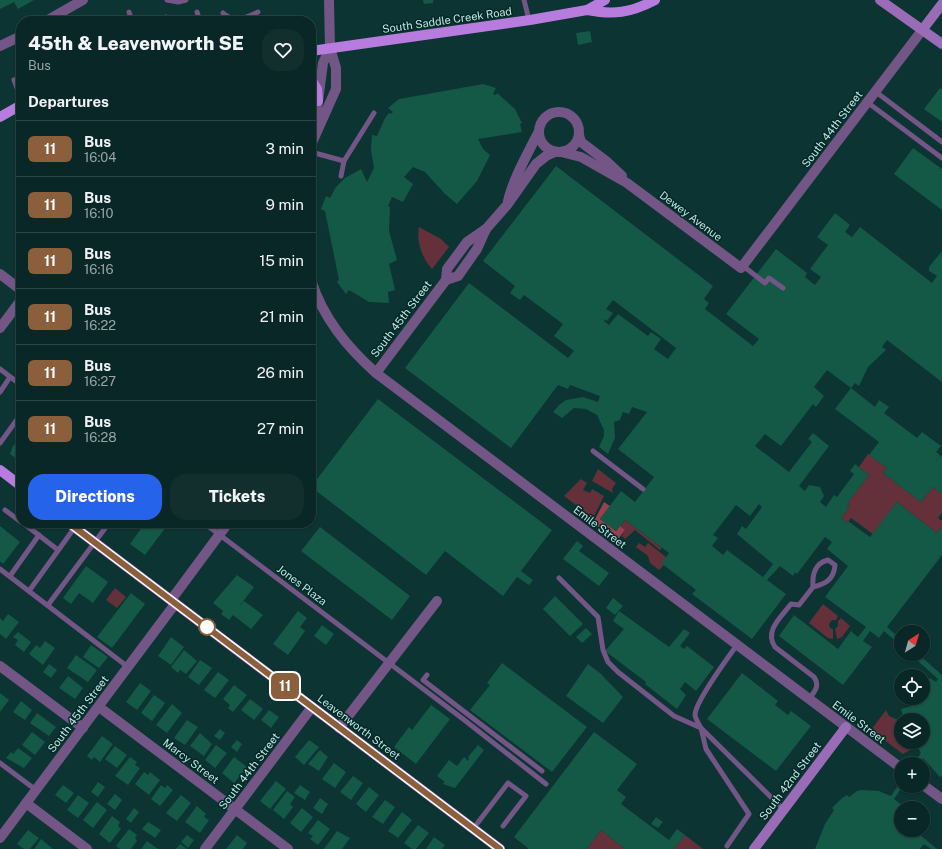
<!DOCTYPE html>
<meta charset="utf-8">
<style>
body{margin:0;font-family:"Public Sans",sans-serif;background:#122f2e;color:#f1f3f6;height:100vh;display:flex;flex-direction:column;font-size:15px;white-space:nowrap}
*{box-sizing:border-box;margin:0}
p{font-size:13px;color:#99a5a7}
.icon{flex:none;width:22px;height:22px;fill:none;stroke:currentColor;stroke-width:2;stroke-linecap:round;stroke-linejoin:round}
.map{position:relative;flex:1;overflow:hidden}
.panel{position:absolute;left:16px;top:16px;width:300px;height:512px;display:flex;flex-direction:column;background:#092726;border-radius:16px;box-shadow:0 1px 3px #0004,0 0 0 1px #294443}
.panel>*{flex:none}
.badge{padding:0 8px;border-radius:6px;font-size:14px;line-height:26px}
.needle{width:26px;rotate:37deg}
.fabs{position:absolute;left:894px;top:625px;display:grid;gap:8px}
.fabs a{display:grid;place-items:center;width:36px;height:36px;border-radius:50%;background:#092726;box-shadow:0 1px 3px #0004,0 0 0 1px #294443;font-size:20px}
.map>.badge{position:absolute;translate:-50% -50%;box-shadow:0 0 0 2px #fff}
h2{padding:0 12px;font-size:15px;line-height:36px}
.round{display:grid;place-items:center;flex:none;width:42px;height:42px;border-radius:16px;background:#122f2e}
.overview{display:flex;align-items:center;justify-content:space-between;height:68px;padding:0 12px}
h1{font-size:19px;font-weight:800;line-height:30px}
.cta{display:flex;gap:8px;margin-top:auto;padding:8px 12px}
.cta a{flex:1;height:46px;border-radius:16px;background:#2563eb;color:#fff;font-size:16px;font-weight:800;line-height:46px;text-align:center}
.cta a+a{background:#122f2e;color:#f1f3f6}
ul{padding:0;list-style:none}
li{display:flex;align-items:center;gap:12px;height:56px;padding:0 12px;border-top:1px solid #294443}
li div{flex:1}
li b{display:block;font-size:15px}
li em{font-style:normal}
li .badge{min-width:44px;font-weight:700;text-align:center}
.map>svg:first-child{display:block}
</style>
<div class="map">
<svg width="942" height="849" viewBox="0 0 942 849">
<rect width="100%" height="100%" fill="#0c3432"/>
<g fill="#643039">
<path d="M419,227L441,239L449,247L432,269C422,258 416,242 419,227Z"/>
<polygon points="868,454 887,468 883,473 921,502 933,487 942,494 942,512 938,518 942,521 942,527 937,533 897,502 873,534 851,518 847,523 841,518 850,506 847,504 869,475 859,467"/>
<polygon points="598,469 616,483 612,489 613,493 592,481"/>
<polygon points="581,479 587,483 583,490 590,493 592,489 604,496 593,518 564,496"/>
<polygon points="625,520 662,548 660,550 635,530 625,539 622,536 625,530 620,526"/>
<polygon points="639,543 645,547 648,543 666,557 664,565 659,570 650,563 648,556 636,547"/>
<polygon points="115,588 126,597 117,608 106,600"/>
<polygon points="823,604 838,616 836,620 832,620 829,624 830,628 833,629 833,639 828,638 809,623"/>
<polygon points="841,618 850,626 842,637 837,639 835,629 838,626 838,621"/>
<polygon points="886,710 889,716 898,720 901,726 901,742 908,742 912,749 903,754 871,730"/>
<polygon points="601,830 625,849 587,849"/>
<polygon points="685,835 703,849 674,849"/>
</g>
<polygon fill="#984051" points="604,502 610,506 600,519 616,531 620,526 625,530 619,538 612,538 593,523"/>
<g fill="#145846" fill-rule="evenodd">
<polygon points="0,0 34,0 18,9 14,2 0,9"/>
<polygon points="423,0 433,0 433,3 424,4"/>
<polygon points="590,31 592,42 578,45 576,33"/>
<polygon points="483,84 496,88 493,94 496,95 497,93 515,109 522,123 520,124 522,132 478,139 483,149 490,155 477,181 457,204 445,194 425,172 413,167 404,177 413,184 403,202 392,197 388,206 390,207 389,231 397,260 389,264 395,290 388,292 389,303 369,302 349,290 346,294 337,282 339,280 325,211 321,209 326,196 330,198 336,187 345,178 361,169 367,182 374,168 371,150 372,135 377,136 385,118 389,113 391,114 393,112 388,108 399,99"/>
<polygon points="940,88 942,89 942,122 924,109"/>
<polygon points="913,148 942,169 942,210 894,174"/>
<path d="M556,166L713,286L704,299L709,303L705,309L753,346L759,339L726,314L776,249L807,273L805,277L815,285L821,277L810,269L828,245L817,237L835,213L850,225L845,232L852,237L860,227L932,283L937,276L929,271V267L942,251V382L887,340L882,347L886,350L868,367L859,386L855,383L851,388L827,370L814,387L824,396L816,407L813,404L781,446L765,434L755,446L789,472L812,442L808,439L813,433L829,446L799,486L805,491L809,485L820,487L824,496L820,502L826,507L834,495L837,497L854,474L850,471L855,464L869,475L847,504L850,506L841,518L847,523L848,521L870,537L897,502L937,533L942,527V555L887,627L901,639V646L884,631L879,638L870,631L863,641L872,647L843,685L779,636L794,615L838,649L851,631L858,637L866,627L825,597L848,566L827,549L832,542L825,537L797,574L795,572L793,576L780,566L767,580L786,594L752,639L692,594L696,590L661,563L669,553L625,520L616,531L600,519L621,491L635,502L654,477L618,449L647,412L632,407L629,414L623,412L620,420L614,422L615,438L608,454L599,447L604,436V430L597,415L586,409L574,408L562,418L553,412L559,405L566,400L583,397L598,402L600,396L570,385L568,389L558,385L511,448L405,368L469,283L568,358L574,351L554,336L563,324L524,295L520,300L510,293L515,286L483,261ZM613,300L676,348L668,359L654,349L661,339L651,332L648,336L618,314L609,325L604,321L605,319L607,321L613,313L606,309ZM759,504L762,507L746,529L742,526L737,534L773,564L763,577L727,550L723,555L712,546L718,538L713,535L736,505L750,516Z"/>
<polygon points="851,388 875,407 879,400 889,407 884,413 917,438 922,432 941,446 936,452 942,457 942,494 933,487 921,502 883,473 887,468 869,455 879,442 835,409"/>
<polygon points="378,399 552,530 521,571 533,580 529,585 517,577 503,596 445,551 426,575 311,487"/>
<polygon points="21,437 21,462 10,454 13,446"/>
<polygon points="145,523 169,523 145,555 130,544"/>
<polygon points="0,526 20,542 3,564 0,561"/>
<polygon points="320,527 410,596 392,620 301,551"/>
<polygon points="577,541 583,546 579,551 609,573 599,586 563,559"/>
<polygon points="86,566 108,582 93,603 79,593 71,604 63,598"/>
<polygon points="237,575 254,587 238,608 244,601 263,615 251,629 233,615 229,620 221,614 223,611 213,603"/>
<polygon points="131,593 145,604 112,648 97,637"/>
<polygon points="555,596 583,624 570,636 543,609"/>
<polygon points="613,598 623,606 615,615 606,608"/>
<polygon points="298,611 307,618 300,627 305,631 288,655 273,644"/>
<polygon points="619,611 669,647 684,629 690,633 680,646 684,649 687,646 714,667 696,691 685,682 680,689 686,695 677,709 645,684 646,682 605,651 624,629 613,621"/>
<polygon points="8,614 19,622 6,639 0,634 0,618 3,621"/>
<polygon points="322,625 334,634 326,645 314,636"/>
<polygon points="586,628 592,634 582,643 576,637"/>
<polygon points="18,632 31,642 24,652 15,645 18,640 13,637"/>
<polygon points="171,637 184,647 171,665 158,656"/>
<polygon points="45,641 55,648 43,665 29,654 36,645 40,648"/>
<polygon points="91,645 108,657 99,668 83,657"/>
<polygon points="184,650 197,661 186,674 180,670 178,673 171,667"/>
<polygon points="910,654 918,654 942,675 942,776 940,777 923,758 919,764 913,764 921,753 914,742 923,742 923,720 904,720 901,709 912,706 910,698 923,698 923,685 930,678 936,682 938,679"/>
<polygon points="76,655 97,670 88,682 67,668"/>
<polygon points="200,660 212,668 199,685 188,677"/>
<polygon points="502,663 587,727 552,772 470,710 490,685 487,683"/>
<polygon points="49,664 57,670 51,678 43,672"/>
<polygon points="588,664 600,673 623,697 603,723 566,696"/>
<polygon points="218,672 229,680 215,698 204,690"/>
<polygon points="742,673 778,701 775,705 788,715 791,711 811,726 776,771 707,719"/>
<polygon points="68,676 83,688 75,699 59,688"/>
<polygon points="140,683 151,691 137,710 126,702"/>
<polygon points="234,685 247,695 233,712 228,708 230,705 223,699"/>
<polygon points="0,693 9,700 0,712"/>
<polygon points="154,695 165,703 152,721 141,713"/>
<polygon points="250,699 263,709 254,720 241,710"/>
<polygon points="21,701 32,710 25,720 13,712"/>
<polygon points="172,704 182,713 167,733 156,725"/>
<polygon points="431,705 450,719 416,764 394,747 409,727 412,730"/>
<polygon points="269,710 279,717 271,728 261,720"/>
<polygon points="37,713 56,727 49,736 30,723"/>
<polygon points="187,720 198,727 185,745 174,738"/>
<polygon points="220,729 225,733 220,740 214,736"/>
<polygon points="32,732 45,742 35,755 22,745"/>
<polygon points="594,732 637,764 617,790 626,797 621,804 669,840 677,829 685,835 674,849 625,849 601,830 587,849 529,849 514,837"/>
<polygon points="200,733 212,744 204,756 190,746"/>
<polygon points="102,736 113,744 100,762 94,757 92,760 87,756"/>
<polygon points="237,740 242,744 237,752 231,747"/>
<polygon points="309,740 319,747 304,765 295,757"/>
<polygon points="216,745 227,753 215,768 205,760"/>
<polygon points="478,745 484,750 455,788 443,784 445,782 437,776 449,760 457,766 464,757 468,761 469,758 468,757"/>
<polygon points="115,746 127,755 117,768 105,759"/>
<polygon points="18,748 32,758 24,768 6,758 11,752 13,754"/>
<polygon points="320,750 328,757 319,771 308,764"/>
<polygon points="130,757 137,762 135,765 140,768 128,785 115,776"/>
<polygon points="234,757 247,767 234,783 222,773"/>
<polygon points="334,763 346,772 335,788 322,779"/>
<polygon points="144,772 148,775 150,772 160,780 149,795 135,784"/>
<polygon points="353,776 363,783 351,800 340,792"/>
<polygon points="276,781 286,789 270,809 260,801"/>
<polygon points="901,781 901,786 903,786 894,799 905,808 901,808 901,830 914,830 937,849 931,849 924,844 920,849 815,849 825,824 834,810 832,808 842,798 847,795 849,797 857,791 862,790 879,791 891,796"/>
<polygon points="98,782 105,787 98,797 91,792"/>
<polygon points="63,785 74,793 66,803 55,795"/>
<polygon points="161,785 165,788 167,785 173,790 160,806 151,799"/>
<polygon points="300,785 310,792 305,800 294,793"/>
<polygon points="369,787 379,795 366,812 356,804"/>
<polygon points="287,791 295,797 290,804 293,807 284,819 273,810"/>
<polygon points="115,794 122,800 115,810 107,804"/>
<polygon points="78,795 89,803 78,818 67,810"/>
<polygon points="181,795 191,803 177,821 166,813"/>
<polygon points="320,798 328,804 322,814 313,808"/>
<polygon points="385,800 395,807 383,824 372,817"/>
<polygon points="97,802 107,810 93,828 83,820"/>
<polygon points="197,806 206,814 204,817 209,820 200,833 185,822"/>
<polygon points="134,808 139,812 131,823 126,819"/>
<polygon points="302,808 313,817 301,832 290,823"/>
<polygon points="402,812 412,820 398,838 388,831"/>
<polygon points="112,816 120,822 118,826 121,829 110,843 99,834"/>
<polygon points="656,817 663,822 658,828 651,824"/>
<polygon points="318,820 330,829 318,845 310,839 313,836 308,833"/>
<polygon points="148,822 161,830 155,838 142,829"/>
<polygon points="418,825 429,833 416,849 412,849 404,843"/>
<polygon points="129,829 137,835 135,838 137,841 131,849 120,849 116,846"/>
<polygon points="28,830 39,838 30,849 24,849 17,844"/>
<polygon points="337,831 350,838 342,849 324,849"/>
<polygon points="187,835 194,840 188,848 181,842"/>
<polygon points="237,835 247,843 243,849 226,849"/>
<polygon points="434,837 445,845 442,849 426,849"/>
<polygon points="41,839 53,849 34,849"/>
<polygon points="147,841 158,849 141,849"/>
<polygon points="180,844 187,849 176,849"/>
</g>
<g fill="none" stroke-linecap="round" stroke-linejoin="round">
<g stroke="#735686" stroke-width="5">
<polyline points="167,0 178,2 186,0"/>
<polyline points="524,0 529,20"/>
<polyline points="129,12 132,21"/>
<polyline points="197,12 200,21"/>
<path d="M223,13C234,23 246,18 258,12"/>
<polyline points="166,17 167,21"/>
<polyline points="21,78 14,80 21,99"/>
<polyline points="876,92 942,142"/>
<polyline points="867,102 942,158"/>
<polyline points="311,152 344,161 374,113"/>
<polyline points="341,176 344,161"/>
<polyline points="743,266 765,283 769,278 783,288"/>
<polyline points="0,369 21,385"/>
<polyline points="0,392 10,377"/>
<polyline points="311,408 313,410 311,414"/>
<polyline points="0,443 21,414"/>
<polyline points="593,451 643,489"/>
<polyline points="5,510 21,522"/>
<polyline points="23,523 58,550"/>
<polyline points="204,523 463,719 546,784"/>
<polyline points="0,569 128,667"/>
<polyline points="10,576 39,535"/>
<polyline points="559,578 598,617 603,650 608,662 618,672 674,716 701,728 706,749 749,814 727,846"/>
<polyline points="29,591 75,527"/>
<polyline points="48,605 109,523"/>
<path d="M737,645C727,659 697,699 695,714C695,719 699,724 701,728L783,809"/>
<polyline points="427,675 423,680 542,771"/>
<path d="M809,699C815,691 820,686 814,677L775,647C764,631 781,617 791,604L799,605L813,587C826,584 834,579 835,565L828,560C815,563 812,575 813,587"/>
<polyline points="0,763 36,790"/>
<polyline points="473,829 508,783 526,796 503,826"/>
</g>
<g stroke="#735686" stroke-width="10">
<polyline points="46,21 83,0"/>
<polyline points="0,46 21,36"/>
<circle cx="559" cy="132" r="20"/>
<polyline points="314,132 323,63 330,48"/>
<polyline points="579,135 581,142 606,161 622,176"/>
<polyline points="311,145 336,89 336,68 330,48 329,0"/>
<polyline points="561,152 581,157 627,183 741,268 923,29"/>
<path d="M508,201C513,179 528,153 538,133"/>
<polyline points="0,274 21,290"/>
<path d="M311,280C323,318 347,347 376,373L901,768"/>
<polyline points="446,280 458,276 477,249 486,229"/>
<polyline points="0,328 21,300"/>
<polyline points="376,373 446,280 447,269 467,242 486,229 507,205 536,164 546,156 555,152"/>
<polyline points="171,600 228,523"/>
<polyline points="0,666 83,728"/>
<polyline points="99,707 288,849"/>
<polyline points="339,728 437,601"/>
<polyline points="923,785 942,799"/>
<polyline points="26,803 87,849"/>
<polyline points="0,838 175,604"/>
<polyline points="205,849 312,707"/>
</g>
<g stroke="#9a6cb8" stroke-width="10">
<polyline points="880,0 942,44"/>
<polyline points="923,29 942,4"/>
<polyline points="754,849 846,727"/>
</g>
<g stroke="#b87cde" stroke-width="10">
<path d="M587,10C614,15 630,13 655,0"/>
<polyline points="311,51 530,20 587,10 605,0"/>
<polyline points="311,79 317,89 318,101"/>
<polyline points="0,117 21,105"/>
<polyline points="0,470 21,486"/>
<polyline points="69,523 500,849"/>
</g>
</g>
<g fill="none" stroke-linecap="round" stroke-linejoin="round">
<defs>
<polyline id="line" points="69,523 500,849"/>
</defs>
<use href="#line" stroke="#fff" stroke-width="9"/>
<use href="#line" stroke="#8b5e3c" stroke-width="6"/>
</g>
<circle fill="#fff" stroke="#8b5e3c" stroke-width="2" cx="207" cy="627" r="8"/>
<g text-anchor="middle" stroke-width="3" stroke-linejoin="round" paint-order="stroke">
<g font-size="11" fill="#c2e5e2" stroke="#012a28">
<text transform="translate(447 20) rotate(-8)" y="4">South Saddle Creek Road</text>
<text transform="translate(832 129) rotate(-53)" y="4">South 44th Street</text>
<text transform="translate(691 216) rotate(37)" y="4">Dewey Avenue</text>
<text transform="translate(401 319) rotate(-53)" y="4">South 45th Street</text>
<text transform="translate(600 527) rotate(37)" y="4">Emile Street</text>
<text transform="translate(302 585) rotate(37)" y="4">Jones Plaza</text>
<text transform="translate(78 714) rotate(-53)" y="4">South 45th Street</text>
<text transform="translate(859 722) rotate(37)" y="4">Emile Street</text>
<text transform="translate(359 727) rotate(37)" y="4">Leavenworth Street</text>
<text transform="translate(191 761) rotate(37)" y="4">Marcy Street</text>
<text transform="translate(249 771) rotate(-53)" y="4">South 44th Street</text>
<text transform="translate(790 781) rotate(-53)" y="4">South 42nd Street</text>
</g>
</g>
</svg>
<div class="fabs">
<a><svg class="needle" viewBox="-14 -14 28 28"><path d="M0-13l5 13h-10z" fill="#e53935"/><path d="M0 13l5-13h-10z" fill="#99a5a7"/></svg></a>
<a><svg class="icon" aria-label="locate" viewBox="0 0 24 24"><circle cx="12" cy="12" r="6"/><path d="M12 2v4M12 18v4M2 12h4M18 12h4"/></svg></a>
<a><svg class="icon" aria-label="layers" viewBox="0 0 24 24"><path d="M12 4l9 5-9 5-9-5zM3 14l9 5 9-5"/></svg></a>
<a>+</a>
<a>−</a>
</div>
<b class="badge" style="left:285px;top:686px;background:#8b5e3c;color:#fff">11</b>
<section class="panel">
<div class="overview"><div><h1>45th &amp; Leavenworth SE</h1><p>Bus</p></div><a class="round"><svg class="icon" aria-label="heart" viewBox="0 0 24 24"><path d="M12 20l-8-8c-3-5 5-10 8-4 3-6 11-1 8 4z"/></svg></a></div>
<h2>Departures</h2>
<ul>
<li><span class="badge" style="background:#8b5e3c;color:#fff">11</span><div><b>Bus</b><p>16:04</p></div><em>3 min</em></li>
<li><span class="badge" style="background:#8b5e3c;color:#fff">11</span><div><b>Bus</b><p>16:10</p></div><em>9 min</em></li>
<li><span class="badge" style="background:#8b5e3c;color:#fff">11</span><div><b>Bus</b><p>16:16</p></div><em>15 min</em></li>
<li><span class="badge" style="background:#8b5e3c;color:#fff">11</span><div><b>Bus</b><p>16:22</p></div><em>21 min</em></li>
<li><span class="badge" style="background:#8b5e3c;color:#fff">11</span><div><b>Bus</b><p>16:27</p></div><em>26 min</em></li>
<li><span class="badge" style="background:#8b5e3c;color:#fff">11</span><div><b>Bus</b><p>16:28</p></div><em>27 min</em></li>
</ul>
<div class="cta"><a>Directions</a><a>Tickets</a></div>
</section>
</div>
